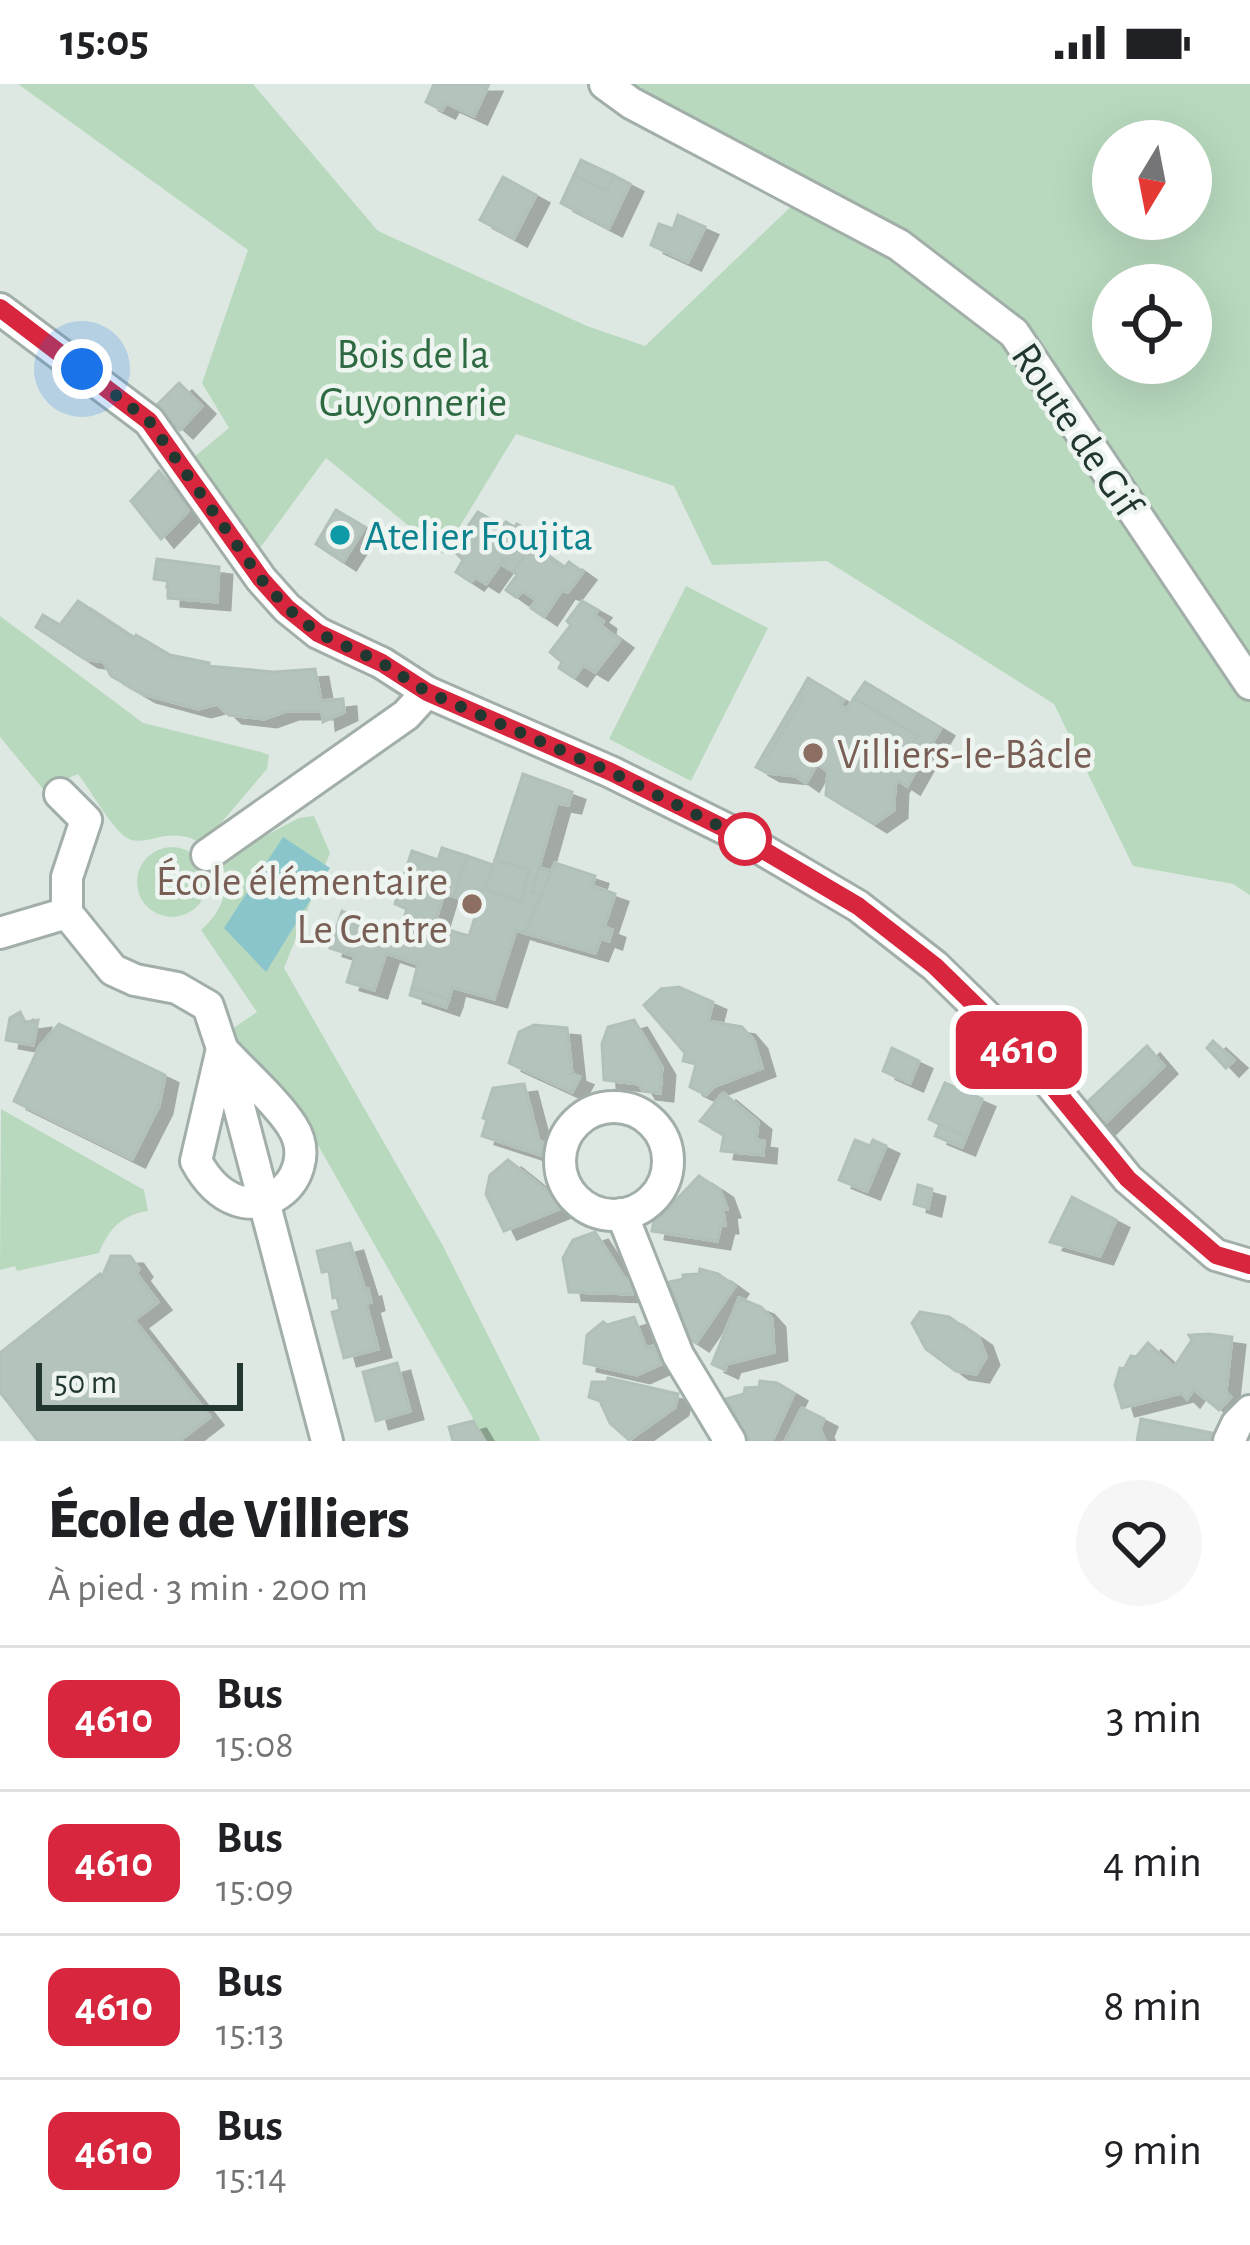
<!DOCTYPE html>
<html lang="fr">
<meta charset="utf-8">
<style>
body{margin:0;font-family:"Alegreya Sans",sans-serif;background:#f6f6f6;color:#202124;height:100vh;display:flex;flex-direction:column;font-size:45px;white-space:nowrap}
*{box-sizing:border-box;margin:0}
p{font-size:39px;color:#757577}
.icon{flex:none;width:66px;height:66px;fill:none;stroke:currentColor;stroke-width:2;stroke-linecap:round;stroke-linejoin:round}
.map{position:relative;height:1357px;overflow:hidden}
.details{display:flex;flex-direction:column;background:#fff;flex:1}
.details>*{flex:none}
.badge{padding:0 24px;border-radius:18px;font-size:42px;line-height:78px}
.needle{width:78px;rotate:190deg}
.tools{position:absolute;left:1092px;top:36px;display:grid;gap:24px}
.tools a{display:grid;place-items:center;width:120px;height:120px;border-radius:50%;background:#fff;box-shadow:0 12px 48px #0002;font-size:60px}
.scale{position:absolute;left:36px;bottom:30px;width:207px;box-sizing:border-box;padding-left:12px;border:6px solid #21372f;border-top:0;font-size:33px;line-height:42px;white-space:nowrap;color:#21372f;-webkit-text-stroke:9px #eef5f1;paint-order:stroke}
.you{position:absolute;width:60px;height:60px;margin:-30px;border:9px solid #fff;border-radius:50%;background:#1a73e8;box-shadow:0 0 0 18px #1a73e833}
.map>.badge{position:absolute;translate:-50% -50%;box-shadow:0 0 0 6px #fff}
.round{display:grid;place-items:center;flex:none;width:126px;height:126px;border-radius:63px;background:#f6f6f6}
.overview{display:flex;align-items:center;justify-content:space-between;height:204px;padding:0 48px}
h1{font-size:57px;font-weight:800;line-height:90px}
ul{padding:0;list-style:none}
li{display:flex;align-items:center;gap:36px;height:144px;padding:0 48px;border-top:3px solid #e0e0e0}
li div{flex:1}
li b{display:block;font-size:45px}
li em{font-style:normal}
li .badge{min-width:132px;font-weight:700;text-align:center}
.status{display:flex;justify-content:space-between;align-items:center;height:84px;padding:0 60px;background:#fff;direction:ltr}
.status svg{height:33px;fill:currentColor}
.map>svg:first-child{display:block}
</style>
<div class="status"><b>15:05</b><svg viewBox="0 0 49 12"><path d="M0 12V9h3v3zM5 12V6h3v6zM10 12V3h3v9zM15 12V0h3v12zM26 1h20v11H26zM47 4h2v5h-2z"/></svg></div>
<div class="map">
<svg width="1250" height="1357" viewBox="0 0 1250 1357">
<defs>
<filter id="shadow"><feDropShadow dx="13" dy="8" stdDeviation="0" flood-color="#0004"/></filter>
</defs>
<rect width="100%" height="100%" fill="#dee8e3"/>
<g fill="#b8d9be" fill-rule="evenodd">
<path d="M18,0H253L378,147L587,242L645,262L802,112L605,0H1250V811L1233,800L1133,782L1054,620L827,477L712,481L674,402L516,350L443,470L326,374L257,468L194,373L229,344L202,299L248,166ZM1113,57H1191V135H1113ZM1113,201H1191V279H1113Z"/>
<polygon points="686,502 768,544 691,697 609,655"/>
<path d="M0,532L143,639L261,668L269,671L267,685L203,760C167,739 147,765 127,754C112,745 90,705 78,690L43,705L0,653Z"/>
<path d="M314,732L330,769L284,884L442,1160L541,1357H486L310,1047L228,948L257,928L201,846C223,827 231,804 221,775L299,734Z"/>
<circle cx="172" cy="798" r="35"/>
<path d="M1,1025L144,1106L148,1127C121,1131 109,1145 99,1169L17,1187L15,1182L0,1186Z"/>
</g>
<polygon fill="#89c5cb" points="283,753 330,784 266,888 224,844"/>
<g fill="#b4c3bc" stroke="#b1c1b9" stroke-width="3" fill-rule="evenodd" filter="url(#shadow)">
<polygon points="434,0 489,0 474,32 446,19 442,26 426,18"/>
<polygon points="581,76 613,91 607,107 574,91"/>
<polygon points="574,91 607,107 613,91 630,100 609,144 561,119"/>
<polygon points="503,93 536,111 514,154 480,136"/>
<polygon points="678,131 705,143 688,178 651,161 659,140 673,145"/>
<polygon points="179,299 202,322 180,346 155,323"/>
<polygon points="159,387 190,425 161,455 131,417"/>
<polygon points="336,426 365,443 343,478 316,460"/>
<polygon points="478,428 502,442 506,438 514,443 517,440 531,449 513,472 508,469 486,500 475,493 471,498 456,488 463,476 452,465"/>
<polygon points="523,459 531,465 513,487 501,480"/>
<polygon points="533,462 564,484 569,478 583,488 568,508 562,506 544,533 531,524 536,516 523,507 516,513 506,506 517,491 513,487"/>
<polygon points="157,475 219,483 217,518 168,514 168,497 154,495"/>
<polygon points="78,517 134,554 136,551 170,571 209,579 208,582 274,588 315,585 321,617 343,615 344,628 323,638 322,627 286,627 264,635 229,631 217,620 198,625 143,610 111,592 104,578 85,575 36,543 43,531 60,541"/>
<polygon points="582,517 598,526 594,531 603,537 602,543 620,556 595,588 583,581 574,594 559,584 562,578 550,568 571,541 567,537"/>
<polygon points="808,594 844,616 840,621 847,625 854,614 918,652 913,659 927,667 907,702 898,696 895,701 894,726 874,740 826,711 828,687 817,680 806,699 796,692 767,689 756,683 763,671 767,673 803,613 799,610"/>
<polygon points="865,598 941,644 927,667 913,659 918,652 854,614"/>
<polygon points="799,610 803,613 767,673 763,671"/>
<path d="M523,690L572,708L568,721L557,719L532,808L542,810L525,849L516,846L494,915L452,903L449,915L412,904L418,880L386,869L374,906L347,898L355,872L330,864L342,827L385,847L387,841L400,846L407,825L395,820L412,767L438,776L442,764L467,772L455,809L475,815L479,805H485L521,817L529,786L495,776ZM444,809L479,821L469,852L434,842Z"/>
<polygon points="467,772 493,781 485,805 479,805 475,815 455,809"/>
<polygon points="495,776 529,786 521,817 485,805"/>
<polygon points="555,779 595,792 592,802 615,810 604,843 612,846 609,857 601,854 595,869 525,849"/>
<polygon points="539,784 551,787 542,810 532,808"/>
<polygon points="679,903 713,918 708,937 742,943 754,957 762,984 715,1002 706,1011 690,1003 696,980 683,977 685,969 644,921 661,905"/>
<polygon points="412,904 449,915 446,923 410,911"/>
<polygon points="1021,925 1064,965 1052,977 1027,962 1037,951 1017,933"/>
<polygon points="20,928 25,938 38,936 33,961 6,956 10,934"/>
<polygon points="634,936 662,983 660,1009 643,1007 639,1000 604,996 602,960 608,943"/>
<polygon points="59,940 165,991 159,1022 132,1075 14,1017 39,963"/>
<polygon points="534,941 567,944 572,990 580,993 572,1008 509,979 519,948"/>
<polygon points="1213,957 1234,976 1226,984 1207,964"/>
<polygon points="1147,962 1164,982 1098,1046 1080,1025"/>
<polygon points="892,964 919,977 910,999 883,987"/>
<polygon points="945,999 982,1015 966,1053 929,1035"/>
<polygon points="524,1000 539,1057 544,1059 541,1071 482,1052 487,1036 483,1034 493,1004"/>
<polygon points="723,1009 758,1038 756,1056 764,1057 763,1071 721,1067 724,1051 700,1037"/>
<polygon points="940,1040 966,1053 962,1063 935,1052"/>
<polygon points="855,1056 870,1062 873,1056 886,1062 867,1107 839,1096"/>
<polygon points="508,1076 552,1111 559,1109 564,1123 504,1147 486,1110 490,1091"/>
<polygon points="699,1092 720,1106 727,1125 723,1126 725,1141 721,1141 717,1157 652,1147 655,1131 661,1132"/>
<polygon points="918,1101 932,1105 928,1124 914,1120"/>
<polygon points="1072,1113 1116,1136 1100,1172 1050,1158"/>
<polygon points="595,1148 625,1195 632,1196 632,1210 569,1208 563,1174 573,1156"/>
<polygon points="350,1159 365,1206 368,1205 371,1218 366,1220 378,1265 344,1274 332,1228 340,1226 337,1213 333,1214 329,1187 322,1188 317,1167"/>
<polygon points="111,1172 130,1172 139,1185 136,1189 158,1218 134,1236 210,1333 179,1357 38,1357 0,1308 0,1269 100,1190 102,1193"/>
<polygon points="700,1185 718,1190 735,1202 696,1259 681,1249 685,1244 669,1198 683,1195 683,1191 699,1190"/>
<polygon points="739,1214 761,1223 772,1235 774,1268 727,1280 725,1286 712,1280"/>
<polygon points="920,1228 949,1233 979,1254 986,1273 976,1290 956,1287 926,1265 912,1239"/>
<polygon points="634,1233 646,1264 653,1262 661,1280 637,1291 584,1279 587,1251 603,1238 607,1241"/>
<polygon points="1209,1250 1232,1253 1226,1308 1231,1313 1219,1326 1194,1305 1187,1315 1181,1309 1122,1324 1115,1301 1120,1284 1124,1285 1131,1272 1136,1273 1148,1259 1174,1283 1192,1256 1189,1251"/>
<polygon points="397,1279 410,1327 376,1337 363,1288"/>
<polygon points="608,1294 678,1310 675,1323 629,1356 610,1339 600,1317 589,1313 592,1298 607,1298"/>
<polygon points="760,1297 777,1299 794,1309 772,1357 749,1357 726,1315 744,1310 745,1304 759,1303"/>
<polygon points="802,1324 824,1335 820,1345 825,1357 785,1357"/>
<polygon points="1141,1335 1212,1349 1211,1357 1137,1357"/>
<polygon points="473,1337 485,1357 453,1357 449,1343"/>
</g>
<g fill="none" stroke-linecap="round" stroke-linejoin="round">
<defs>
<g id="minor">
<polyline points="605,0 631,19 899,161 1014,249 1250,600"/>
<polyline points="0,225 149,337 261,495 287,524 318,549 382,579 427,608 611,688 736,750 858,822 935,882 980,926 1039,986 1128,1095 1216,1171 1250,1181"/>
<polyline points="60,710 86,736 67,793 67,829 113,886 135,896 177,904 208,922 230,988 327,1357"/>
<polyline points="207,771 406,631 427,608"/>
<polyline points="0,849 67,829"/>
<path d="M222,965C242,987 278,1019 292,1042C327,1096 243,1164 196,1077Z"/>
<circle cx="614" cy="1077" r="54"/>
<polyline points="622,1130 678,1271 730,1357"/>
<polyline points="1229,1357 1237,1340 1250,1327"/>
</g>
</defs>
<use href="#minor" stroke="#a2afa9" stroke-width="36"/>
<use href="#minor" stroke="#fff" stroke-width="30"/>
</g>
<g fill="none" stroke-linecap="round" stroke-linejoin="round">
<defs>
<polyline id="line" points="0,224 149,337 261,495 287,524 318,549 382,579 427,608 611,688 736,750 858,822 935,882 980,926 1039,986 1128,1095 1216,1171 1250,1181"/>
</defs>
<use href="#line" stroke="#fff" stroke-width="27"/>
<use href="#line" stroke="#d7263d" stroke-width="18"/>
<polyline stroke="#21372f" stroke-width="12" stroke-dasharray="0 21.6" points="82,285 149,337 261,495 287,524 318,549 382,579 427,608 611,688 745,755"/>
</g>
<circle fill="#0f9aa8" stroke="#eef5f1" stroke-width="4.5" cx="340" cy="451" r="12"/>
<g fill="#8d6e63" stroke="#eef5f1" stroke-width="4.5">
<circle cx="813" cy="669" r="12"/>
<circle cx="472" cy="820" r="12"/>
</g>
<circle fill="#fff" stroke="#d7263d" stroke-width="6" cx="745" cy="755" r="24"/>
<g text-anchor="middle" stroke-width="9" stroke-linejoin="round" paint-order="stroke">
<g font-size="42" fill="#2e6a41" stroke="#eef5f1">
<text x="413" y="284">Bois de la<tspan x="413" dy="48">Guyonnerie</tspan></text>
</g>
<g font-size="42" fill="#21372f" stroke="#eef5f1">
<text transform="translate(1078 345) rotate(56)" y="15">Route de Gif</text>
</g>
<g font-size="42" fill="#0d838f" stroke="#eef5f1" text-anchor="start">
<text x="364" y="466">Atelier Foujita</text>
</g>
<g font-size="42" fill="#785e54" stroke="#eef5f1" text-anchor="start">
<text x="837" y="684">Villiers-le-Bâcle</text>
<text x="448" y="811" text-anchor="end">École élémentaire<tspan x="448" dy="48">Le Centre</tspan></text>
</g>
</g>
</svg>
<div class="tools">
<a><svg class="needle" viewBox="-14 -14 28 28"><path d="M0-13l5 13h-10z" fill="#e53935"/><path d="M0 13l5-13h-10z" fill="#757577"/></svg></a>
<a><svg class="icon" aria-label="locate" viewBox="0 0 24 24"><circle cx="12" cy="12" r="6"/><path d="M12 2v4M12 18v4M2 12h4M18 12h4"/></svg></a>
</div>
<div class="scale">50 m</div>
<div class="you" style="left:82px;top:285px"></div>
<b class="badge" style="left:1019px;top:966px;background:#d7263d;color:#fff">4610</b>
</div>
<section class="details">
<div class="overview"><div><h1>École de Villiers</h1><p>À pied · 3 min · 200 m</p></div><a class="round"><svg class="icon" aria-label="heart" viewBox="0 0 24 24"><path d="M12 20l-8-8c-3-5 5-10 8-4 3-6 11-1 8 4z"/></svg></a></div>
<ul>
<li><span class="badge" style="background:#d7263d;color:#fff">4610</span><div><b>Bus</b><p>15:08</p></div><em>3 min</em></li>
<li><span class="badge" style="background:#d7263d;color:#fff">4610</span><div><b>Bus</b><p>15:09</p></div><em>4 min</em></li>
<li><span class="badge" style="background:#d7263d;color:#fff">4610</span><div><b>Bus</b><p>15:13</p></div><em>8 min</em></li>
<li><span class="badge" style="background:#d7263d;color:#fff">4610</span><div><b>Bus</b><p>15:14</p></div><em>9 min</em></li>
</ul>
</section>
